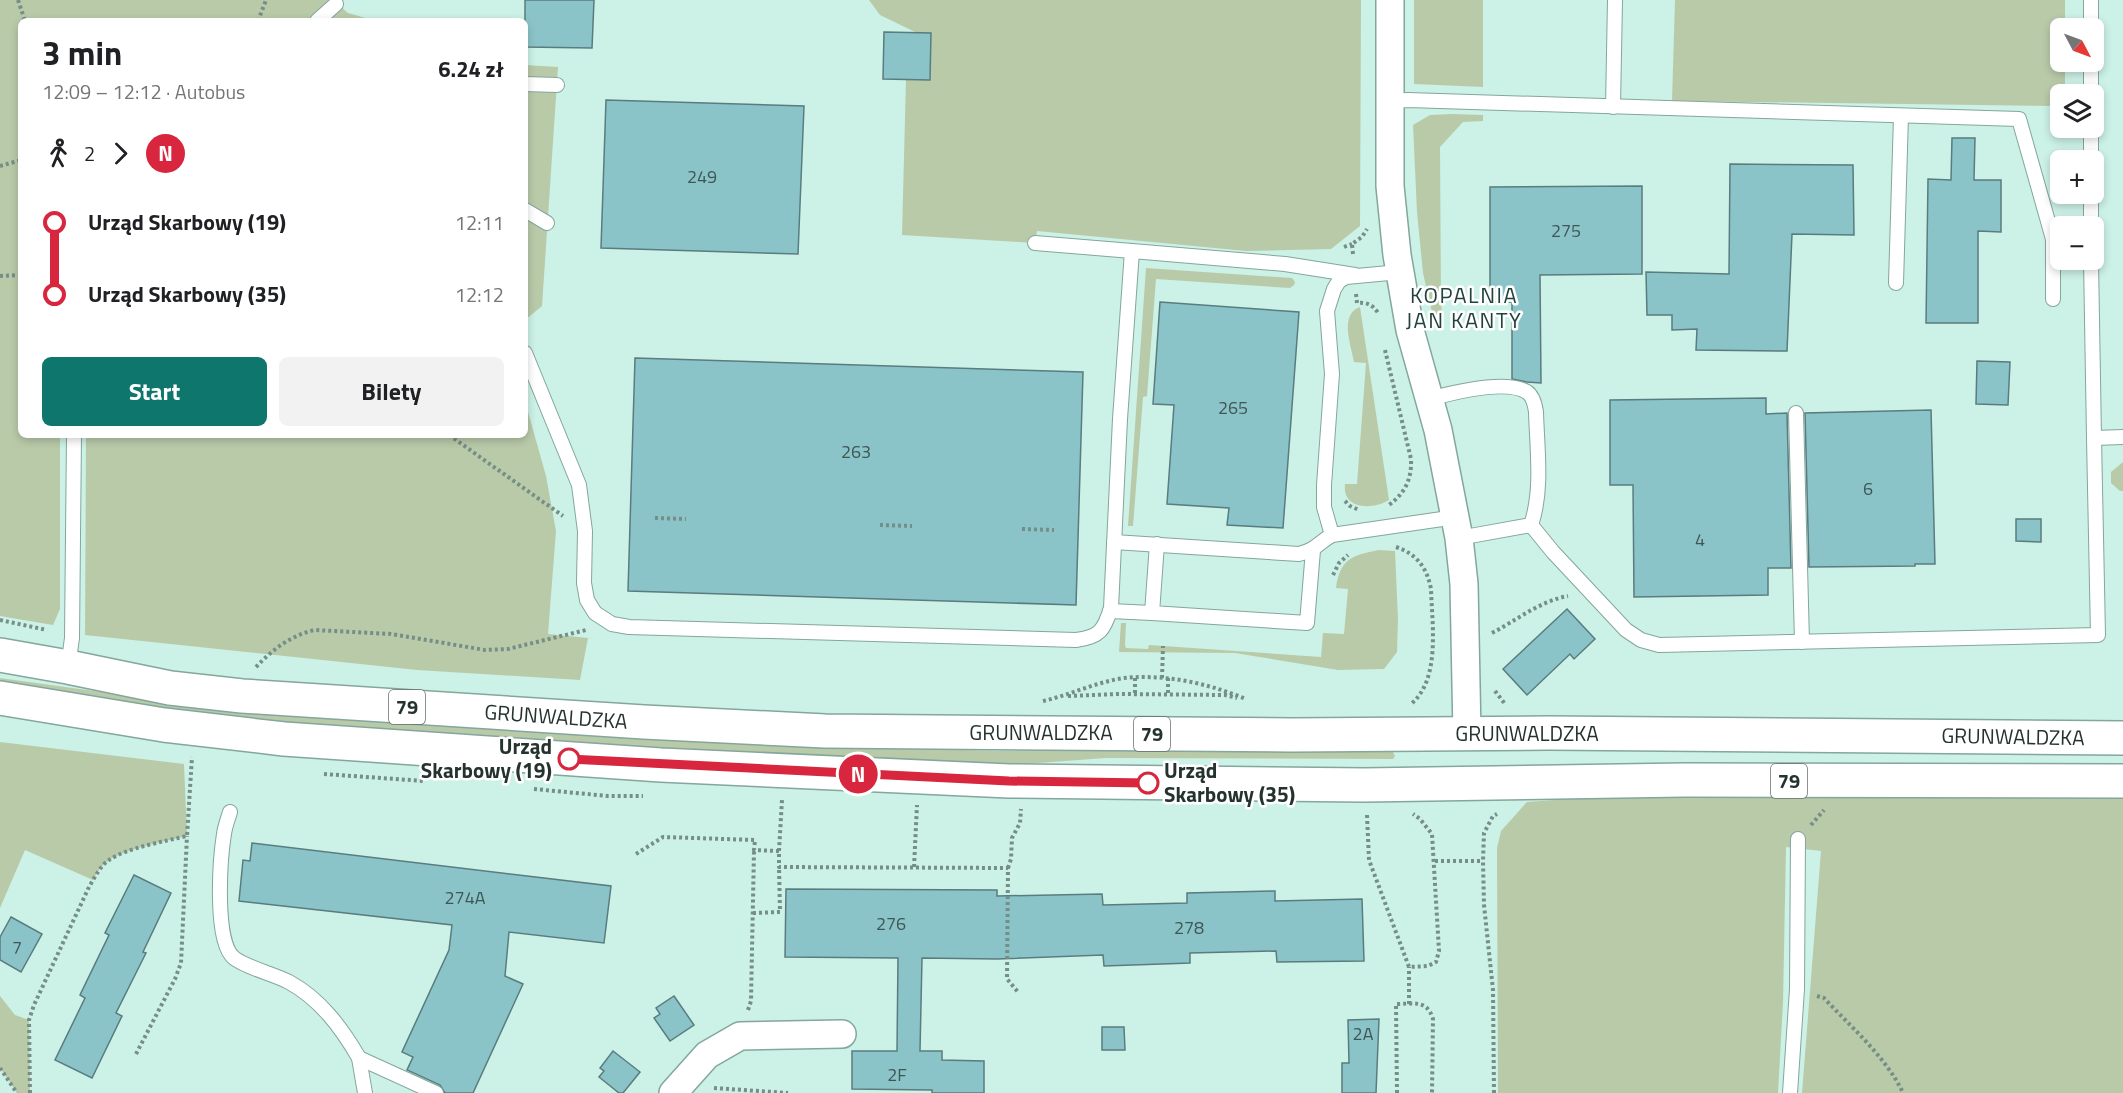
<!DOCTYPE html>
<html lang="pl">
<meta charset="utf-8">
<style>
body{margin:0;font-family:"Titillium Web",sans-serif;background:#f2f2f2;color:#202124;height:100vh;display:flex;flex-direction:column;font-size:22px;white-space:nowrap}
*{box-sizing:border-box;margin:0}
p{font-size:20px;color:#757577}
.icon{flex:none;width:33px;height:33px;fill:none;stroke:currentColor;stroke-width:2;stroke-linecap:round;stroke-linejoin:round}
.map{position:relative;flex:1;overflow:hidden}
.side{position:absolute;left:18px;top:18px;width:510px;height:420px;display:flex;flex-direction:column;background:#fff;border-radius:9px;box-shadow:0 3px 9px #0003}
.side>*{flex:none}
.badge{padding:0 12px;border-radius:20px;font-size:21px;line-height:39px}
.needle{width:39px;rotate:131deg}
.buttons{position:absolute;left:2050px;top:18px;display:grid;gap:12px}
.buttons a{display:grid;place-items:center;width:54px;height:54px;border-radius:9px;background:#fff;box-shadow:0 3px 9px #0003;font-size:30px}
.map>.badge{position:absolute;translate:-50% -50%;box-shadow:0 0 0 3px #fff}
.legs{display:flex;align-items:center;gap:9px;height:66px;padding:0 24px;font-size:20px}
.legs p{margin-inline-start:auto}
.summary{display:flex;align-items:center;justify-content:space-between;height:102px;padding:0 24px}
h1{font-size:33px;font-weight:700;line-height:45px}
.action{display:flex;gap:12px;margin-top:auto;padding:12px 24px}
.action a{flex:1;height:69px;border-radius:9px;background:#0f766e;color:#fff;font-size:24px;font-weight:700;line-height:69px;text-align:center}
.action a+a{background:#f2f2f2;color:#202124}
ul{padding:0 24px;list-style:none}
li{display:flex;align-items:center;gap:21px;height:72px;font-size:22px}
li i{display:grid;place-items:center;width:9px;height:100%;margin:0 8px;background:currentColor}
li i::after{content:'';width:15px;height:15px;margin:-8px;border:4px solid;border-radius:50%;background:#fff}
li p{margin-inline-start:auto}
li:first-child i{background:linear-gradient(#0000 50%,currentColor 0)}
li:last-child i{background:linear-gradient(currentColor 50%,#0000 0)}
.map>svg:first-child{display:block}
</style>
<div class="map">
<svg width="2123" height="1093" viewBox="0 0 2123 1093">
<rect width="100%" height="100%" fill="#ccf1e7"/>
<g fill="#b9caa9">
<polygon points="0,0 333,0 348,13 376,21 21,21 21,435 60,435 60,609 53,625 0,616"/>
<polygon points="869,0 1361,0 1360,226 1331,249 1246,251 1037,231 1035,243 902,235 906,79 930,79 931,33 915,32 880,15"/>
<polygon points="1414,0 1483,0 1483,87 1414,84"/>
<polygon points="1675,0 2065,0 2065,28 2061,28 2061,62 2065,62 2065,94 2061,94 2061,106 1672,101"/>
<polygon points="525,65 558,67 542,306 525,320"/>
<polygon points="1452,114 1483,115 1483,121 1463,122 1440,147 1441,303 1443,324 1435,325 1423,273 1417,212 1413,125 1430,115"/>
<polygon points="1146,268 1292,278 1295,282 1294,285 1290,288 1156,279 1147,396 1143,397 1133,526 1128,526"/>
<path d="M1360,307L1389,500C1373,510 1342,510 1345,484H1357L1366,363L1354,362C1351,345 1339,314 1360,307Z"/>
<polygon points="525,401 546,476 556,531 548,634 588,638 580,680 417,670 85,635 86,435 525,435"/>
<polygon points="2123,462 2123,491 2120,491 2111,483 2111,472"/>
<path d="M1379,550L1395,551L1398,619L1397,652L1384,669L1338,670L1235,653L1119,652L1121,623H1126L1125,645L1126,648L1148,649L1149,645L1321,657L1323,633L1344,634L1348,589L1336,588C1340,559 1352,555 1379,550Z"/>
<polygon points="0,678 239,711 411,724 645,737 820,746 998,751 1106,749 1392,750 1395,756 1393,759 1106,758 1024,764 820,759 239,721 0,684"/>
<path d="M0,742L184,764L187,836C167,841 124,849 108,861C101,866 97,873 93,880L25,850L0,908Z"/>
<polygon points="1785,797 2123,798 2123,1093 1802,1093 1821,851 1786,847 1783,1002 1778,1093 1498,1093 1497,848 1501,831 1527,802 1583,798"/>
<polygon points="0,996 15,1015 29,1020 30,1093 17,1093 0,1068"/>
</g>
<g fill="#8bc4c8" stroke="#597c7f" stroke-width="1.5">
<polygon points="525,0 594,0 592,48 525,47"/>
<polygon points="884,32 931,33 930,80 883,79"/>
<polygon points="606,100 804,106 798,254 601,248"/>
<polygon points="1952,138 1975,138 1974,180 2001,180 2001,232 1978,231 1978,323 1926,323 1928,179 1951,180"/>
<polygon points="1730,164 1853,165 1854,235 1792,234 1787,351 1696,350 1697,329 1672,330 1672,315 1647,315 1646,272 1729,274"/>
<polygon points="1642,186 1642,274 1540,275 1541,383 1527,382 1512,379 1512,302 1490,302 1490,187"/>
<polygon points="1160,302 1299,312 1283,528 1227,525 1229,508 1167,504 1174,405 1153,404"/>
<polygon points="635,358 1083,372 1076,605 628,591"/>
<polygon points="1977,361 2010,362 2008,405 1976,404"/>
<polygon points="1766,398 1766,414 1787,413 1791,568 1768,568 1768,595 1634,597 1633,485 1610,485 1610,400"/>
<polygon points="1931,410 1935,564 1915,564 1915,566 1809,567 1805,413"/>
<polygon points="2016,519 2041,519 2041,542 2016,541"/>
<polygon points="1567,609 1595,639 1574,659 1570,654 1527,695 1503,669"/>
<polygon points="252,843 611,886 604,943 509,932 505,976 523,984 473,1093 445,1093 440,1085 407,1070 413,1057 402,1052 449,950 452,925 239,901 243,860 250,861"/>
<polygon points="134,875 171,893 143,952 146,953 116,1013 122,1016 92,1078 55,1060 85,998 80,995 109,935 105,933"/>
<polygon points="786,889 997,890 997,896 1102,894 1103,905 1187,903 1187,893 1275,891 1275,901 1362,899 1364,961 1277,962 1276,951 1190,953 1190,963 1104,966 1103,955 997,959 922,958 920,1051 942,1051 942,1060 984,1061 984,1093 932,1093 932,1090 852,1089 852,1051 897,1051 898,958 785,957"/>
<polygon points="11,917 42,934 21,972 0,960 0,937"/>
<polygon points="674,996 694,1025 670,1041 654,1018 660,1014 656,1008"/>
<polygon points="1379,1019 1376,1093 1342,1093 1342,1063 1349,1063 1348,1020"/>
<polygon points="1102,1027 1124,1027 1125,1050 1102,1050"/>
<polygon points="613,1051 640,1072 623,1093 619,1093 599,1077 604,1071 600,1068"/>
</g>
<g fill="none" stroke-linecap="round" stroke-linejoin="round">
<defs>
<g id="service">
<polyline points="2091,0 2091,28"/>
<polyline points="317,21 336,4"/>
<polyline points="2091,62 2091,94"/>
<polyline points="525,84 557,85"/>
<polyline points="1390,101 1408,100 2019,119 2053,239 2053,299"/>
<polyline points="1613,107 1615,0"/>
<polyline points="2091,128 2091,160"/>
<polyline points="2091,194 2091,226"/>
<polyline points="525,210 547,223"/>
<polyline points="1035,243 1132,251"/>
<polyline points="2091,260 2094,438 2123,437"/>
<polyline points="1896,283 1901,116"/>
<path d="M525,353L579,485L585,531L584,583L587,600L595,613L612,624L629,627L1076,640C1100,637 1104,630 1111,608L1120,419L1132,251L1285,264L1355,275"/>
<path d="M1429,399C1451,393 1506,379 1527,392C1533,396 1535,405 1536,412C1537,449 1543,490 1531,525"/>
<polyline points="1796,413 1802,642"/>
<polyline points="1531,525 1553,552 1626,630 1641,640 1659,645 2098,635 2094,438"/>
<polyline points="1332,535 1324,507 1324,485 1332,374 1327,311 1334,289 1339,281 1346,277 1400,272"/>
<polyline points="1459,538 1531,525"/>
<path d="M1114,542L1299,554C1316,550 1318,543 1332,535L1456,517"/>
<polyline points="1157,544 1152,613 1307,623 1313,550"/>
<polyline points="1110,611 1152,613"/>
<polyline points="68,667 72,638 74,435"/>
<path d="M230,812C228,819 225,826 224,834C220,859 214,942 234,958C247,968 274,974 289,982C320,999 341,1027 359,1058"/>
<polyline points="365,1093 359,1058 436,1093"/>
<polyline points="1790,1093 1797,989 1798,839"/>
</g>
<g id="minor">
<polyline points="1390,0 1390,186 1397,255 1410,330 1438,430 1459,538 1464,584 1467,734"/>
<polyline points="673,1093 707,1055 740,1036 842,1034"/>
</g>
<g id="primary">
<polyline points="0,655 68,667 170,688 242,696 644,722 825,731 1292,735 1549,733 2123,738"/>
<polyline points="0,698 164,725 284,739 661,765 1009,781 1365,785 1684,780 2123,781"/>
</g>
</defs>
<use href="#service" stroke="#83a69d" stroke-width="16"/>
<use href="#minor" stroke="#83a69d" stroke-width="30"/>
<use href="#primary" stroke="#83a69d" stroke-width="36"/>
<g stroke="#758e87" stroke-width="4" stroke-dasharray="3 3" stroke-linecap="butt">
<polyline points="18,0 25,21"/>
<polyline points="258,21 266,0"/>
<polyline points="0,166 21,160"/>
<polyline points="1344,247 1352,244"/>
<polyline points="1353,254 1352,244 1362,237 1367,229"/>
<polyline points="0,276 21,275"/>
<path d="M1356,294L1357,303C1367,302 1373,305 1378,313"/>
<path d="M1385,350L1411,459C1412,479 1405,493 1389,505"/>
<polyline points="449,435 563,516"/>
<polyline points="1345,501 1350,506 1359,510"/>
<polyline points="655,518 686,519"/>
<polyline points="880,525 912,526"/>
<polyline points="1022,529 1054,530"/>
<path d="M1396,547C1417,554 1427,568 1431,589C1432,625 1441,680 1410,705"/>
<polyline points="1333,575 1339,563 1348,555"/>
<polyline points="0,620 47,630"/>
<path d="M1492,633C1517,620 1540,601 1568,596"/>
<path d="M256,667C272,650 291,635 315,630L391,634L485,650L508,649L586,630"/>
<polyline points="1135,678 1135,694"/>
<polyline points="1162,678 1163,646"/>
<polyline points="1168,678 1168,695"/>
<polyline points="1495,691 1505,704"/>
<polyline points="1068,696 1119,694 1225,695 1237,698"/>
<path d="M1043,701C1070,695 1096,682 1124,678C1166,674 1207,683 1246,699"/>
<polyline points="324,774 424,781"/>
<polyline points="534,789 608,796 643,796"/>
<polyline points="1367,815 1369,860 1409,967 1428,966 1436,962 1439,951 1432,834 1420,819 1413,814"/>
<polyline points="1811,825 1824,810"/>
<polyline points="779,851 782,800"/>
<polyline points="636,854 663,837 755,840 754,850 779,851 779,867 1008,868 1007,979 1018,992"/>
<polyline points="1435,861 1482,861"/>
<polyline points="914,867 917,805"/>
<polyline points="1008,868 1011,859 1012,838 1020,823 1021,809"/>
<polyline points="753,913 780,912 779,867"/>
<path d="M1817,996L1824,998C1850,1026 1887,1058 1903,1093"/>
<polyline points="1409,1004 1409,967"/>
<polyline points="748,1010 751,1001 754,850"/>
<polyline points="136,1054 175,979 181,963 187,836"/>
<polyline points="0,1068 17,1093"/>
<polyline points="714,1088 788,1093"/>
<path d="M30,1093L29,1020L34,1005L89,887C95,877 100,866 109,860C126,848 166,841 187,836L192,757"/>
<path d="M1397,1093L1396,1004C1413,1004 1427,999 1433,1019L1432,1093"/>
<polyline points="1494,1093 1493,990 1484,905 1483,861 1484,833 1493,816 1497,814"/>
</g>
<use href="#service" stroke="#fff" stroke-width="14"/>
<use href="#minor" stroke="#fff" stroke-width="27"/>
<use href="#primary" stroke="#fff" stroke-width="33"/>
</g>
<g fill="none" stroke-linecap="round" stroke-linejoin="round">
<defs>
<polyline id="line-1" points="569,759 1009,781 1148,783"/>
</defs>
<use href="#line-1" stroke="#fff" stroke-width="14"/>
<use href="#line-1" stroke="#d7263d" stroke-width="9"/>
</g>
<g fill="#fff" stroke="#d7263d" stroke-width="3">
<circle cx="569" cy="759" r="10"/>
<circle cx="1148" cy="783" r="10"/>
</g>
<g text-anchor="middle" stroke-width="5" stroke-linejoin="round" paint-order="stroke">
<g font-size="18" fill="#3e5755">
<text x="702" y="183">249</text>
<text x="1566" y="237">275</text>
<text x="1233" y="414">265</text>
<text x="856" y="458">263</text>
<text x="1868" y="495">6</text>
<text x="1700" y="546">4</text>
<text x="465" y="904">274A</text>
<text x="891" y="930">276</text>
<text x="1189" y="934">278</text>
<text x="17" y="954">7</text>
<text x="1363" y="1040">2A</text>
<text x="897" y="1081">2F</text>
</g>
<g fill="#fff" stroke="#66706d" stroke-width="1.5">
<rect x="389" y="690" width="36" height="34" rx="4.5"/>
<rect x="1134" y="717" width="36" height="34" rx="4.5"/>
<rect x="1771" y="764" width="36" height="34" rx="4.5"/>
</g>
<g font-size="20" font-weight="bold" fill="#25332f">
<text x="407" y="714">79</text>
<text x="1152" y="741">79</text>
<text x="1789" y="788">79</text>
</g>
<g font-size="21" fill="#25332f" stroke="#fff">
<text transform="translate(556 717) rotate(4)" y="7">GRUNWALDZKA</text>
<text x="1041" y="740">GRUNWALDZKA</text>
<text x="1527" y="741">GRUNWALDZKA</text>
<text transform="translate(2013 737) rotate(1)" y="7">GRUNWALDZKA</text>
</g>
<g font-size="21" font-weight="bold" fill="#25332f" stroke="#fff" text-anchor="end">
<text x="552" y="754">Urząd<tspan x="552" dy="24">Skarbowy (19)</tspan></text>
<text x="1164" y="778" text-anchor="start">Urząd<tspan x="1164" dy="24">Skarbowy (35)</tspan></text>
</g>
<g font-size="22" letter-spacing="1.5" fill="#22423b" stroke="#fff">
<text x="1464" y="303">KOPALNIA<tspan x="1464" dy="25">JAN KANTY</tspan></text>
</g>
</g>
</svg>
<div class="buttons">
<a><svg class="needle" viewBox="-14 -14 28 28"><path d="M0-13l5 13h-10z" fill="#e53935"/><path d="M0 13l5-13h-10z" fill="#757577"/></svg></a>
<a><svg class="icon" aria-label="layers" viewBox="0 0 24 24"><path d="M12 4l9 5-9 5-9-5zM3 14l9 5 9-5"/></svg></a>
<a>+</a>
<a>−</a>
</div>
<b class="badge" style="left:858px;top:774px;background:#d7263d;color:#fff">N</b>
<section class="side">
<div class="summary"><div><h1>3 min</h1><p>12:09 – 12:12 · Autobus</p></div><b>6.24 zł</b></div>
<div class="legs"><svg class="icon" aria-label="walk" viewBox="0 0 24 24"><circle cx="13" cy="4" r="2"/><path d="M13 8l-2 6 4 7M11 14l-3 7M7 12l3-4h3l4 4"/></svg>2<svg class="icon" aria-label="forward" viewBox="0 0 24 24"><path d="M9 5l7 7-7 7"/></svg><b class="badge" style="background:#d7263d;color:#fff">N</b></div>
<ul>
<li><i style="color:#d7263d"></i><b>Urząd Skarbowy (19)</b><p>12:11</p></li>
<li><i style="color:#d7263d"></i><b>Urząd Skarbowy (35)</b><p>12:12</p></li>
</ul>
<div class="action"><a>Start</a><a>Bilety</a></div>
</section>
</div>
